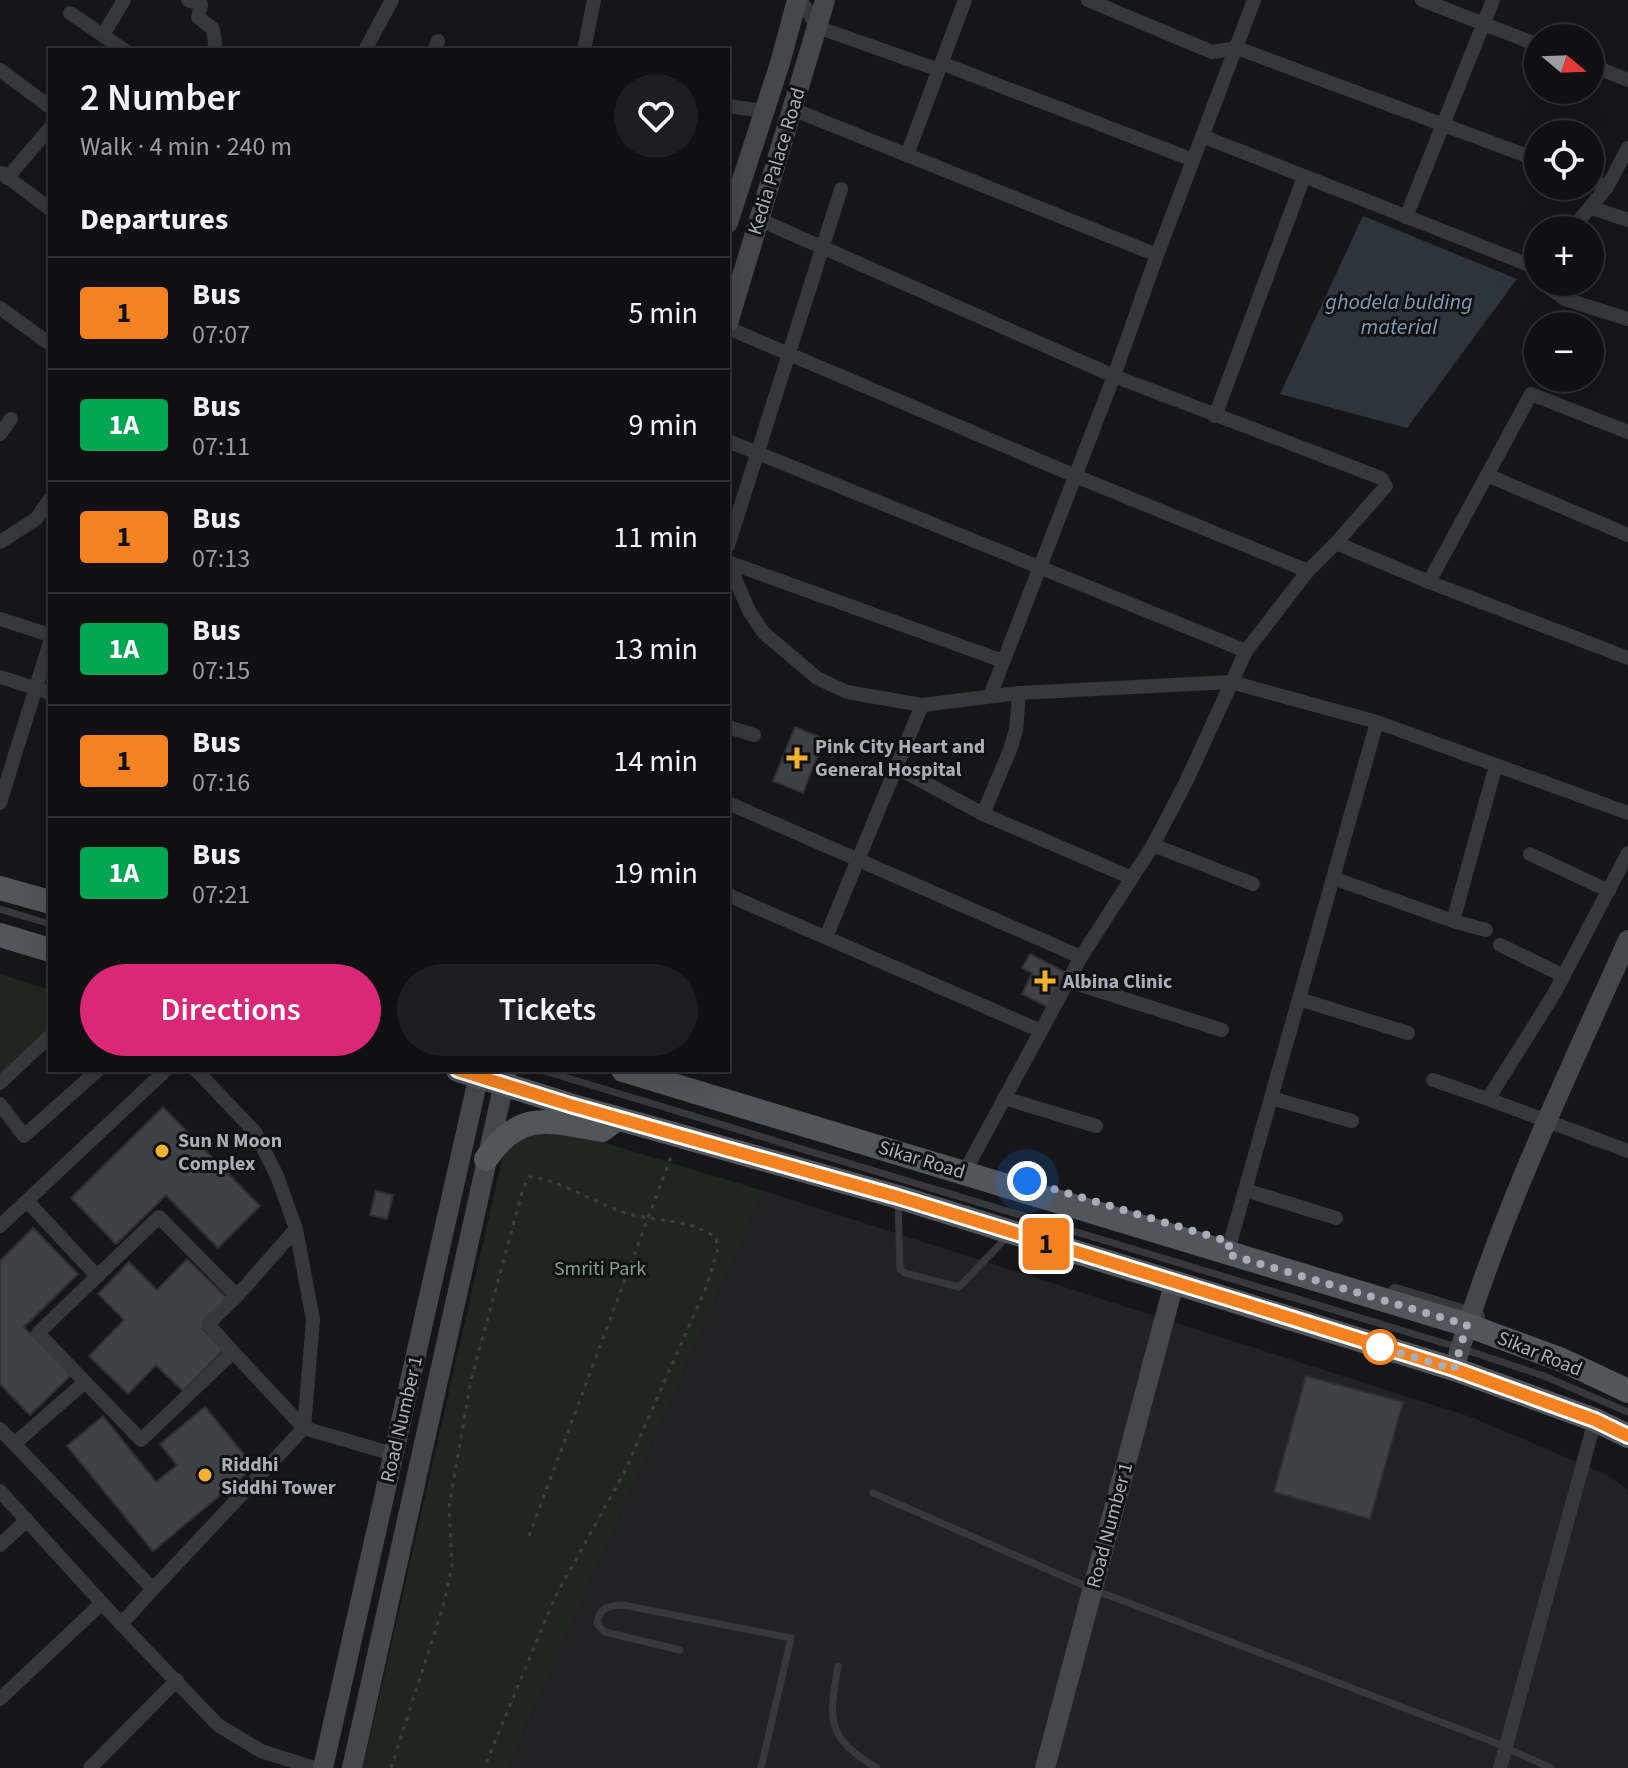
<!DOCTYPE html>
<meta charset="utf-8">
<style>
body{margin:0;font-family:"Source Sans 3",sans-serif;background:#1e1e20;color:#f1f3f6;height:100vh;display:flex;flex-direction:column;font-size:30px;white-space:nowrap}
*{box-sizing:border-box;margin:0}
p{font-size:26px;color:#9c9d9f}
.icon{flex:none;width:44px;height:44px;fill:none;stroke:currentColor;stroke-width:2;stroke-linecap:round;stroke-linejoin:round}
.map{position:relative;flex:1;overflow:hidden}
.sheet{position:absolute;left:48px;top:48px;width:682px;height:1024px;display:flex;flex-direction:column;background:#101012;border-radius:0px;box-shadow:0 8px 32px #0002,0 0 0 2px #303032}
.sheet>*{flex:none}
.badge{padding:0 16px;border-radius:6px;font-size:28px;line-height:52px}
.needle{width:52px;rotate:109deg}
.tools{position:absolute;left:1524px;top:24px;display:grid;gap:16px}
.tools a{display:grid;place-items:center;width:80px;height:80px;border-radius:50%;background:#101012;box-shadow:0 8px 32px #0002,0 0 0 2px #303032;font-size:40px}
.you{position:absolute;width:40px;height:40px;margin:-20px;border:6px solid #fff;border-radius:50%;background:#1a73e8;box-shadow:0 0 0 12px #1a73e833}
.map>.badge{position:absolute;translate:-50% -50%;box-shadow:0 0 0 4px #fff}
h2{padding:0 32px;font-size:30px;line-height:72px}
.round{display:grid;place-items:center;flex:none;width:84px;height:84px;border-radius:42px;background:#1e1e20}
.overview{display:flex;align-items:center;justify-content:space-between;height:136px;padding:0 32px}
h1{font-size:38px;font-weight:600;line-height:60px}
.primary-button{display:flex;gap:16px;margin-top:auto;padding:16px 32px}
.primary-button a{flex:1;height:92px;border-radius:48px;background:#db2777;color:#fff;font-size:32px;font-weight:600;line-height:92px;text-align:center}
.primary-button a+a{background:#1e1e20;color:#f1f3f6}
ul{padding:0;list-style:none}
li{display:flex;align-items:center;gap:24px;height:112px;padding:0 32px;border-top:2px solid #303032}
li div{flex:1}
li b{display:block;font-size:30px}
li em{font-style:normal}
li .badge{min-width:88px;font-weight:700;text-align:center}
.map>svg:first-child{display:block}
</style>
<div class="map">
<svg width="1628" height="1768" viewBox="0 0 1628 1768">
<rect width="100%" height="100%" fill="#161618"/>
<polygon fill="#222225" points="764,1191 1471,1417 1607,1475 1628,1490 1628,1768 508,1768"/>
<g fill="#1e261f">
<polygon points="0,974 50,990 50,1028 0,1076"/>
<polygon points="562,1130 764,1191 508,1768 363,1768 507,1138"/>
</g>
<polygon fill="#2c353c" points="1363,216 1517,279 1407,428 1280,394"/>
<g fill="#404145" stroke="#303034" stroke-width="2">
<polygon points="795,727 824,739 803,793 773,781"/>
<polygon points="1030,954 1065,972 1047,1007 1022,994 1032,973 1022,968"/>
<polygon points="163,1107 260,1206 218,1248 166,1195 116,1244 71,1198"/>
<polygon points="376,1191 393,1195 387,1219 370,1215"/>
<polygon points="33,1228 78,1274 24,1327 71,1375 30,1415 0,1384 0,1261"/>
<polygon points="187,1259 229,1300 202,1328 223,1350 183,1391 156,1365 128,1394 89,1356 124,1320 98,1294 129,1262 157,1290"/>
<polygon points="1306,1376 1403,1402 1370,1519 1274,1492"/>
<polygon points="205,1407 254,1467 153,1551 67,1446 103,1416 156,1482 177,1465 160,1444"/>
</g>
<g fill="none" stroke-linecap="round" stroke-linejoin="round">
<g stroke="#3d3f44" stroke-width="3" stroke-dasharray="4 6" stroke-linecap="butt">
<polyline points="529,1536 672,1154"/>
<path d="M391,1768L443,1607L452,1566L449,1507L471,1380L523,1189L529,1177H534C569,1184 599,1206 633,1215C662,1222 691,1219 716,1238L718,1249L705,1290L624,1473L555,1597L484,1768"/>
</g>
<g stroke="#37383d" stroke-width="7">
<polyline points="0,909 50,924"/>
<polyline points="541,1070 1460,1348 1544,1376 1628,1412"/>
<polyline points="898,1200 900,1269 905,1273 959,1287 1009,1235"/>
<polyline points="873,1493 1092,1589 1491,1741 1551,1768"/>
<path d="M680,1650L605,1632L597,1624C599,1607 608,1606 623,1605L791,1638L761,1768"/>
<path d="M838,1666C829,1720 825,1737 877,1768"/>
</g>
<g stroke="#37383d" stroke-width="14">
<polyline points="188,0 201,5 198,17 213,29 216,50"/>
<polyline points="801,0 817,27 939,70"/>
<polyline points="1088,0 1212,52 1237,48 1538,160"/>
<polyline points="1422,0 1538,45"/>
<polyline points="70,13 124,50"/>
<polyline points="103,35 124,0"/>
<polyline points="365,50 392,0"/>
<polyline points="434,50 438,41"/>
<polyline points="584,50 594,0"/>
<polyline points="941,63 1193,160"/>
<polyline points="1590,65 1628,80"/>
<polyline points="0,70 50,107"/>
<polyline points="728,106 763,111"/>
<polyline points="792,109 1157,255"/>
<polyline points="1202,136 1537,268"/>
<polyline points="907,155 965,0"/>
<polyline points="2,173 50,209"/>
<polyline points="7,178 50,128"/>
<polyline points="1590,180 1607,187"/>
<polyline points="1592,208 1628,220"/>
<polyline points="1406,217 1493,0"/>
<polyline points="758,219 1114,376 1381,478 1386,486 1336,543 1308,571 1246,651 1186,782 1153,845 1081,957 964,1173"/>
<polyline points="1571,230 1607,187 1628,148"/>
<polyline points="1541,282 1565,299 1628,319"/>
<polyline points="0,308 50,344"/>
<polyline points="728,328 1073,475 1308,571"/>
<polyline points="1215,416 1304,177"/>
<polyline points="0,434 11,419"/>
<polyline points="728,441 1246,651"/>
<polyline points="1487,475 1628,535"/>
<polyline points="0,542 36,519 50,499"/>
<polyline points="1336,543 1429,582 1628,658"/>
<polyline points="728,546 841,189"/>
<polyline points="728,562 749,611 764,633 817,678 847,692 922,705 1019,693 1231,682 1377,722 1628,813"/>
<polyline points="728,562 1003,661"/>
<polyline points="1429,582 1531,394 1628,432"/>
<polyline points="0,619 50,635"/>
<polyline points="0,677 50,693"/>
<polyline points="990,696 1114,376 1157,255 1254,0"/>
<polyline points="728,727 754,735"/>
<polyline points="896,767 983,814 1132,878"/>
<polyline points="0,803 50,642"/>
<polyline points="728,803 1081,957"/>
<polyline points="983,814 1010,750 1016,730 1019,693"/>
<polyline points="1153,845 1253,884"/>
<polyline points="1628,853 1554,994 1488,1099 1628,1151"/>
<polyline points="1530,854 1609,891"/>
<polyline points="1333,878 1453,921 1496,765"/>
<polyline points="728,895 1041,1031"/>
<polyline points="1453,921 1486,930"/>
<polyline points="826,937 922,705"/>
<polyline points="1500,945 1564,976"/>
<polyline points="1068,981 1222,1030"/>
<polyline points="1299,999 1408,1033"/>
<polyline points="1433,1080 1488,1099"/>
<polyline points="0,1083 50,1036"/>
<polyline points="1004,1098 1096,1126"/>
<polyline points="1271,1098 1352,1121"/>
<polyline points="0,1104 24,1136 98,1070"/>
<polyline points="1245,1190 1336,1218"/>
<polyline points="27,1201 97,1276"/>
<polyline points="0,1226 166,1070"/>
<polyline points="1227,1254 1377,722"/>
<polyline points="1395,1291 1478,1316"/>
<polyline points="237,1296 159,1217 38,1333 141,1440 233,1352 208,1324 237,1296 296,1229"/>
<polyline points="233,1352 304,1428 393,1454"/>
<polyline points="0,1429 153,1589 304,1428 313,1320 296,1229 277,1176 255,1132 196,1070"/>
<polyline points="14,1444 85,1382"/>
<polyline points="0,1491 121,1624 218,1725 261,1751 314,1768"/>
<polyline points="0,1545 27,1520"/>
<polyline points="121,1624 153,1589"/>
<polyline points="0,1699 102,1603"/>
<polyline points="90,1768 177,1680"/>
<polyline points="1500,1768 1595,1420"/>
</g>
<g stroke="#45474d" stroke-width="20">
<polyline points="728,223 780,63 797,0"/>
<polyline points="728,323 825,0"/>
<path d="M1454,1369C1497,1221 1565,1080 1628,940"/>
<polyline points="323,1768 480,1070"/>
<polyline points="352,1768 507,1070"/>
<polyline points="1045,1768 1174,1283"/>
</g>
<g stroke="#53555c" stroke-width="24">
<polyline points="0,888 50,902"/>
<polyline points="0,935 50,950"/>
<polyline points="458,1070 570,1105 898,1197 1454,1369 1595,1420 1628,1436"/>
<polyline points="623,1070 1467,1325 1562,1360 1628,1391"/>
<path d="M486,1159C520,1109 550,1121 602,1130L616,1120"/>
</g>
</g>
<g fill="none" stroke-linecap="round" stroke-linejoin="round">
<defs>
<polyline id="line" points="458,1070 570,1105 898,1197 1246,1304 1454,1369 1595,1420 1628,1436"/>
</defs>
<use href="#line" stroke="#fff" stroke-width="18"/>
<use href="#line" stroke="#f58220" stroke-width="12"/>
<polyline stroke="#a8adb8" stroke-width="8" stroke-dasharray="0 14.4" points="1027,1181 1230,1242 1227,1254 1467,1325 1454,1369 1380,1347"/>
</g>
<g fill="#f2b134" stroke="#111113" stroke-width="3">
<path d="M793 746h8v8h8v8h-8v8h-8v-8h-8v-8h8z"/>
<path d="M1041 969h8v8h8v8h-8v8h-8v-8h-8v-8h8z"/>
<circle cx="162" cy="1151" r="8"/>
<circle cx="205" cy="1475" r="8"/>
</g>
<circle fill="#fff" stroke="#f58220" stroke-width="4" cx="1380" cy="1347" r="16"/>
<g text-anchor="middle" stroke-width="6" stroke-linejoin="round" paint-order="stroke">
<g font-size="20" fill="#a8adb8" stroke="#111113">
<text transform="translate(776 161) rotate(-73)" y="7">Kedia Palace Road</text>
<text transform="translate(922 1159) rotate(17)" y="7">Sikar Road</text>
<text transform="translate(1540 1353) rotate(22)" y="7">Sikar Road</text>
<text transform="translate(401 1419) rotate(-77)" y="7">Road Number 1</text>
<text transform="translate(1109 1525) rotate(-75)" y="7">Road Number 1</text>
</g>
<g font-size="20" font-weight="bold" fill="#a8adb8" stroke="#111113" text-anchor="start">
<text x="815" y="753">Pink City Heart and<tspan x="815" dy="23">General Hospital</tspan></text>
<text x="1063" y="988">Albina Clinic</text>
<text x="178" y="1147">Sun N Moon<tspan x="178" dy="23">Complex</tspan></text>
<text x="221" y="1471">Riddhi<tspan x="221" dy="23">Siddhi Tower</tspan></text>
</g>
<g font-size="20" fill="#7fa381" stroke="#111113">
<text x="600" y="1275">Smriti Park</text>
</g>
<g font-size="22" font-style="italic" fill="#7f9bb3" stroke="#111113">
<text x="1399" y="309">ghodela bulding<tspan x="1399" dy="25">material</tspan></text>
</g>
</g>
</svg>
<div class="tools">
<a><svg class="needle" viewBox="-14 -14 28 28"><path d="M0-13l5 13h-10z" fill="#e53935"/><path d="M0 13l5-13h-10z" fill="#9c9d9f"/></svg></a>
<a><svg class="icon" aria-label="locate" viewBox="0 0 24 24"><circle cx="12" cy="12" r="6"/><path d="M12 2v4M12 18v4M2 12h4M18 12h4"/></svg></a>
<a>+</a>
<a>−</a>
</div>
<div class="you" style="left:1027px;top:1181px"></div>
<b class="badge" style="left:1046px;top:1244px;background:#f58220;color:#111">1</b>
<section class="sheet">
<div class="overview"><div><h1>2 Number</h1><p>Walk · 4 min · 240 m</p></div><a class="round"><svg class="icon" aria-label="heart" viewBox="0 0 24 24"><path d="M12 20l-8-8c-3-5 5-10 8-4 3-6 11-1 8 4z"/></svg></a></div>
<h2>Departures</h2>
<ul>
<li><span class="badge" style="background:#f58220;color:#111">1</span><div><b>Bus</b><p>07:07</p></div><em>5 min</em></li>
<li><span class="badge" style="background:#00a651;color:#fff">1A</span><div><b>Bus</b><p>07:11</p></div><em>9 min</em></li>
<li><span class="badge" style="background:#f58220;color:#111">1</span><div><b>Bus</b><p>07:13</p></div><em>11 min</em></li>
<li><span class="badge" style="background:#00a651;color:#fff">1A</span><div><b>Bus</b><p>07:15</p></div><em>13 min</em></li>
<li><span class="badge" style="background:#f58220;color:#111">1</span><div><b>Bus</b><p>07:16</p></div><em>14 min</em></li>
<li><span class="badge" style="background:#00a651;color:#fff">1A</span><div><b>Bus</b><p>07:21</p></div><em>19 min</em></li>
</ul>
<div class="primary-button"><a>Directions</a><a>Tickets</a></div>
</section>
</div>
